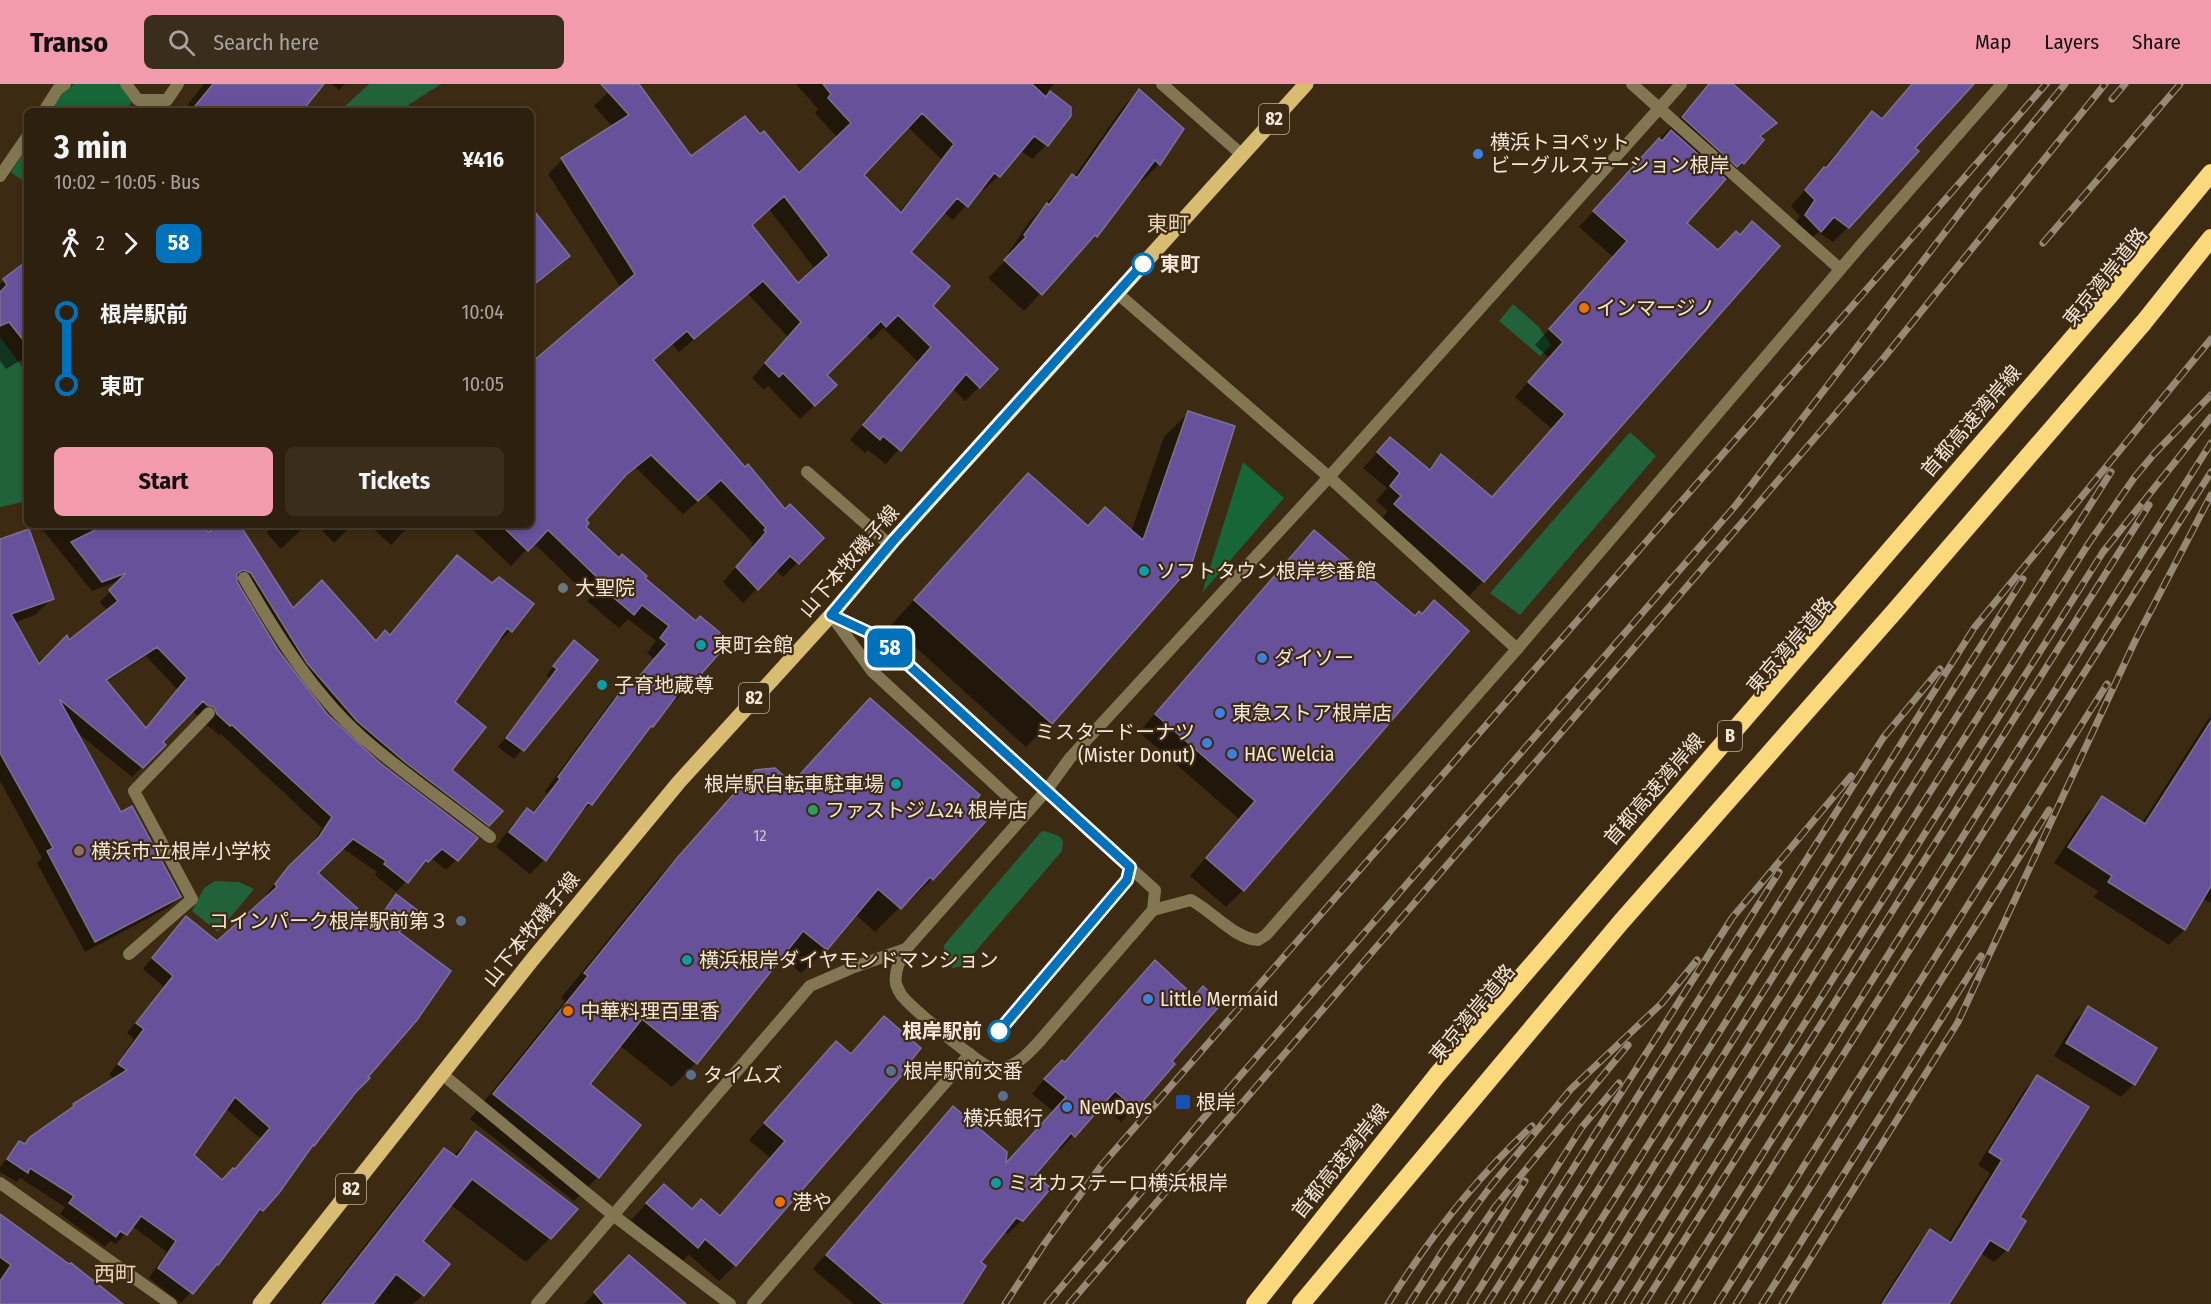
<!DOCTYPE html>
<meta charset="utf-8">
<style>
body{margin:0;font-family:"Fira Sans Condensed","Noto Sans JP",sans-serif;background:#3a2d1c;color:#f1f3f6;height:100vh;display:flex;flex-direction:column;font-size:22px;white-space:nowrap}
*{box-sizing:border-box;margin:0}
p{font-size:20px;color:#a7a39e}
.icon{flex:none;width:33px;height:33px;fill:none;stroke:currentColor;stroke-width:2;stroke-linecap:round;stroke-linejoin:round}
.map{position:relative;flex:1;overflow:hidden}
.panel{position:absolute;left:24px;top:24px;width:510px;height:420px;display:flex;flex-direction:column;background:#2e200e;border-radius:9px;box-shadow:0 3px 9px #0003,0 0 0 2px #493e2e}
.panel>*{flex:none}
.badge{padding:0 12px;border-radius:9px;font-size:21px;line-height:39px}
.map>.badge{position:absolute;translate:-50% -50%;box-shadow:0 0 0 3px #fff}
.legs{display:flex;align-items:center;gap:9px;height:66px;padding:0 30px;font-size:20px}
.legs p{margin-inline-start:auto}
.overview{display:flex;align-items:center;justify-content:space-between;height:102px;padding:0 30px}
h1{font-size:33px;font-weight:700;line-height:45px}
.primary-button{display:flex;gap:12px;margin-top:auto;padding:12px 30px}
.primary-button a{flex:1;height:69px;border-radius:9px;background:#f39aac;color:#111;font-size:24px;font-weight:700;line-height:69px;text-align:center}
.primary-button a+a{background:#3a2d1c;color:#f1f3f6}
ul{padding:0 30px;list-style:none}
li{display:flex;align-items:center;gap:21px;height:72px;font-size:22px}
li i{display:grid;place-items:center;width:9px;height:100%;margin:0 8px;background:currentColor}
li i::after{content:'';width:15px;height:15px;margin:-8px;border:4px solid;border-radius:50%;background:#2e200e}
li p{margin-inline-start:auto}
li:first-child i{background:linear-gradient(#0000 50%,currentColor 0)}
li:last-child i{background:linear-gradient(currentColor 50%,#0000 0)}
header{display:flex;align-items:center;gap:36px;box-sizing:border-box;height:84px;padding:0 30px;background:#f39aac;color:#111}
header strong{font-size:28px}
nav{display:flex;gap:33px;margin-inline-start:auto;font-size:21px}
.search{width:420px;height:54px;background:#3a2d1c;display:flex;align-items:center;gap:15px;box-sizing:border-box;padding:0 21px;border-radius:9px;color:#a7a39e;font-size:22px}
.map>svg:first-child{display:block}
</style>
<header>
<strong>Transo</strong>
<div class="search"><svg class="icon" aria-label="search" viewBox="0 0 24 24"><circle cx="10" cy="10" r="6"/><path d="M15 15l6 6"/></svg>Search here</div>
<nav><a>Map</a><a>Layers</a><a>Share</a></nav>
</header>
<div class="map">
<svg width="2211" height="1220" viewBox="0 0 2211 1220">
<rect width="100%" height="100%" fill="#3d2a12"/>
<g fill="#166638">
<polygon points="74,0 119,0 132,18 124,27 51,27 63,9"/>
<polygon points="27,64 27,100 11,88"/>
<polygon points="1243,378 1284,414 1202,509"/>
</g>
<g fill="#21623a">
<polygon points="369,0 441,0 410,20 403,27 340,27"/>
<polygon points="1513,220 1538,242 1551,261 1540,272 1499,237"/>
<polygon points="0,253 23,284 27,283 27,417 0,423"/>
<polygon points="1630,348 1656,372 1520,531 1490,509"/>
<polygon points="1045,747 1059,752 1063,757 1062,767 963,882 953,884 943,874 944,861 1041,748"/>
<polygon points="215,797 239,798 254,805 218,848 192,827 204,804"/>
</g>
<g fill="#0007" fill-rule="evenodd">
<polygon points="204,0 323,0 302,27 183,27"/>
<polygon points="332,0 345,0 339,6"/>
<path d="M617,0H638L691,74L798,91L838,54L815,29L818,25L796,0H1054L1048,7L1073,27L1046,61L1032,75L1020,66L998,92L984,106L981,104L953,136L943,128L909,168L931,222L979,303L965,317L952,304L886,380L868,366L865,369L850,356L918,278L883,244L871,256L865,250L825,291L835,301L800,335L768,302L764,306L752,294L788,253L748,210L679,268L672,260L652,277L785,428L822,454L783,493L775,485L743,519L723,498L753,463L751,461L753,459L706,410L683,430L636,384L615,401L583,436L584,443L619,476L696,538L728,557L686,605L672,620L670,618L639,654L590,720L576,733L544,776L530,790L496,763L513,740L527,726L532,729L547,710L545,707L613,615L627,601L630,603L654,575L647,569L656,557L628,535L619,544L587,517L590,514L536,461L546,449L544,447L511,482L468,441H531V277L533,279L621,204L548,90L562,76L613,43L594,22ZM907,42L941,75L899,129L862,91ZM769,125L815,185L798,201L750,141Z"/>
<polygon points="1710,0 1719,0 1774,39 1759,54 1762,56 1743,79 1719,104 1718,102 1685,139 1483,497 1469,512 1381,435 1388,427 1376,417 1387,404 1363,384 1390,355 1427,386 1441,372 1491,414 1552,345 1515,313 1549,274 1535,261 1613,173 1579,143"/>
<polygon points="1912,0 1973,0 1913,64 1848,143 1833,158 1818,148 1804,162 1791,147 1800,132 1791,122 1857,45 1872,29 1880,36"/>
<polygon points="1139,7 1182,45 1159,80 1142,97 1139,94 1096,152 1079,169 1078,168 1024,227 988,194 1011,171 1008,169 1030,137 1056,109 1072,92 1074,93 1123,23"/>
<polygon points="531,135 568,172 531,205"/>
<polygon points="27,179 27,277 23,279 21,276 6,285 0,277 0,200"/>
<polygon points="1189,328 1190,481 1050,639 1026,663 891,541 1029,391 1087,444 1131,448 1164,353"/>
<path d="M39,441H237L293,526L375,559L389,553L457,473L492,501L532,521L510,547L500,557L498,555L453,618L450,686L488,741L478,751L395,688L354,654L352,656L456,776L446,786L431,774L416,787L396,808L375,791L377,788L342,764L316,789L373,840L386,822L396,812V848L355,1007L306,1068L278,1108L262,1126L252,1137L250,1135L217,1180L181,1219L149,1194L167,1168L132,1142L116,1160L110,1157L105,1163L60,1130L65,1123L20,1094L17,1098L0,1088V1083L19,1059L24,1061L74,1022L116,995L109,991L134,955L127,949L164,903L143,885L176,844L217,859L268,813L266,811L279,794L309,765L322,744L221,650L219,651L207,641L204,633L196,631L192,626L161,658L164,661L132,693L74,646L120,730L180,812L169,823L85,868L37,779L42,774L0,697V568L39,582L108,527L100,518L120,497L92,507ZM234,496L241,499L298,590L348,648L346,650L326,631L277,567ZM146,572L178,606L145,645L106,598ZM225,1024L261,1055L222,1098L192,1072Z"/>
<polygon points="272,441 306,441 281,465 267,449"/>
<polygon points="317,441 352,441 334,459"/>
<polygon points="369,441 410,441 391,461"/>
<polygon points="1314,448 1414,534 1467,547 1243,806 1226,823 1190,792 1239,735 1139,648 1297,465"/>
<polygon points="0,457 52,514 35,531 0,544"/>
<polygon points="566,567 596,576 514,675 498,663 550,594 546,592"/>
<polygon points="2211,631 2211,819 2202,814 2184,846 2169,861 2094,813 2098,807 2054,779 2087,729 2102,714 2142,739"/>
<polygon points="755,688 791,700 973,728 932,795 908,819 906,817 875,848 855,830 826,865 801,889 781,873 696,979 672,1003 619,961 588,1000 598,1093 574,1117 470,1035 565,917 561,914 654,799 731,713"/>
<polygon points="1155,878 1170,977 1173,980 1121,1038 1101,1021 1060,1066 1057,1063 1033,1091 1022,1136 1008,1150 1003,1148 979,1178 961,1220 854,1220 813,1185 940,1038 1005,1082 1053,1027 1032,1010 1048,991 1064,979"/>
<polygon points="2088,924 2155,965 2134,1000 2121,1013 2054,972 2075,937"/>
<polygon points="868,951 735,1181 719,1197 689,1171 680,1179 631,1136 648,1118 719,1133 770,1074 749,1056 836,959 850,971"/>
<polygon points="2037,993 2018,1134 2007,1166 1994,1178 1980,1169 1947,1220 1879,1220 1918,1160 1931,1147 1948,1158 1990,1089 1978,1081 2025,1005"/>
<polygon points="476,1049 575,1125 550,1154 526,1178 450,1120 421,1157 423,1211 413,1220 380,1220 374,1216 371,1220 319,1220 421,1090 444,1066 453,1072"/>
<polygon points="0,1132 120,1220 0,1220"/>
<polygon points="612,1191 684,1220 584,1220"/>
</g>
<g fill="#67519b" stroke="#797290" stroke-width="1.5" fill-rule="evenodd">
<polygon points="213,0 324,0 302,27 191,27"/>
<path d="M601,0H639L691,72L745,32L760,50L764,47L799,89L851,39L828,14L831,10L823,0H1032L1046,13L1050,7L1071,23V32L1048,62L1034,52L1000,93L994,89L968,123L957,114L911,168L950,202L933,222L998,285L980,304L966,290L901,367L883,352L880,356L863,341L931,263L898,231L886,243L881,237L827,291L837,301L815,322L783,289L779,293L765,279L801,238L763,197L694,255L687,247L653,276L745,383L748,380L785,425L790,420L824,454L799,480L790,472L758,506L736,483L766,448L764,446L766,444L721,396L698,417L651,371L626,391L586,436L589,439L586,443L619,474L622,470L647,492L645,494L696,537L700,532L730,557L687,606L683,603L653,643L651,642L592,721L588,718L546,777L509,748L527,724L534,729L560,695L558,693L627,599L631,602L667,560L660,554L669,542L642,521L634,531L600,502L603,499L548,446L528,467L501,441H531V279L635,190L561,74L629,31ZM922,29L954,60L901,129L864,91ZM784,112L829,171L798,199L752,141Z"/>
<polygon points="1709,0 1733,0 1777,39 1760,52 1764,56 1744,80 1742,78 1737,83 1682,33"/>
<polygon points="1912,0 1974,0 1915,64 1919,67 1849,144 1834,133 1821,148 1805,131 1815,116 1805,106 1824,83 1826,84 1872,27 1882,35"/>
<polygon points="1139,5 1184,45 1160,81 1155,76 1097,153 1095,151 1042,211 1004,176 1026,153 1024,151 1047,119 1049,121 1072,90 1077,94"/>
<polygon points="1671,46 1726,95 1687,139 1718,166 1736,147 1740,151 1752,137 1780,162 1484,498 1394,420 1401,412 1390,402 1400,389 1377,368 1390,353 1430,386 1441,370 1492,413 1565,330 1528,298 1563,258 1549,245 1627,157 1593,127 1659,54 1662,57"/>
<polygon points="531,123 570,172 531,203"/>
<polygon points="27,177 27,261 9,238 0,242 0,208 7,201 3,195"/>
<polygon points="1188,327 1235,342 1191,482 1052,640 914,516 1028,389 1088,442 1105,423 1143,456"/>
<path d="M105,441H201L208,448L218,441H240L293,524L322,496L376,557L385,546L390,551L457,471L492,499L499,493L534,520L512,548L507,544L455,618L486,643L452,686L503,727L489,742L405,678L357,637L307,579L251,489L243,486L237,490V498L278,566L327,630L380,679L478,754L458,777L442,765L428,778L426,776L408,799L384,780L386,777L353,755L318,789L375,840L396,810L417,826L399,848L451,887L417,936L368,993L370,994L356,1008L314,1062L313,1061L279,1109L263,1127L260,1125L218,1181L217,1180L193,1210L158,1184L176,1157L141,1132L127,1151L120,1147L116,1153L69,1119L74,1112L30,1084L28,1089L7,1075L19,1057L25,1060L30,1053L74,1022L73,1020L127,986L118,980L144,945L136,939L173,892L152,874L186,832L217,857L277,803L275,800L289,782L319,753L332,733L232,641L230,642L217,630L214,623L207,621L203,617L163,658L166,661L143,684L59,615L121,728L132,722L181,813L95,858L47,767L53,764L0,669V455L29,445L54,515L11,530L39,580L67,551L69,556L118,517L109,506L126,489L102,498L71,458ZM157,563L187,594L146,644L106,596ZM235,1013L270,1044L235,1085L233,1084L222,1096L194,1071Z"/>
<polygon points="1314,446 1415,532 1419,527 1422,530 1434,516 1469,547 1244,807 1206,774 1255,717 1155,630"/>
<polygon points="574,556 598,576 524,667 506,654 557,585 553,582"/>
<polygon points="870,614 980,711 977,715 983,720 975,728 986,737 933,796 930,793 901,825 878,805 827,866 803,847 697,980 642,935 590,1000 641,1041 599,1094 493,1010 588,892 584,889 678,773 755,686 775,684 792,699"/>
<polygon points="2211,637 2211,802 2185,846 2108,798 2112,792 2068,763 2102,712 2145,740"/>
<polygon points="1155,876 1194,912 1203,902 1222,919 1172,977 1175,980 1136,1025 1115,1007 1075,1053 1071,1049 1035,1091 1051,1104 1023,1137 1016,1134 981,1178 986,1182 962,1220 883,1220 826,1171 953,1022 1007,1068 1006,1079 1066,1013 1044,995 1062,976 1065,978"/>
<polygon points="2088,922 2157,964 2135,1001 2066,959"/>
<polygon points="884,932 921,964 906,983 908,984 736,1182 705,1155 698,1164 646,1119 664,1100 692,1125 701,1115 720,1132 785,1057 764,1039 836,957 851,970"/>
<polygon points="2037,991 2089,1023 2020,1133 2026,1137 2008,1167 1990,1156 1949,1220 1882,1220 1930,1145 1951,1159 2002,1076 1989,1068"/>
<polygon points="476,1047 578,1125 551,1155 472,1095 423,1157 450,1180 424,1212 396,1190 373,1220 322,1220 444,1064 457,1073"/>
<polygon points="0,1130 69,1180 71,1179 123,1220 0,1220 0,1197 11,1181 0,1173"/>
<polygon points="629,1171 686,1220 604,1220 594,1208"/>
</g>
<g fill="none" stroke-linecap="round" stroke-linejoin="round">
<g stroke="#837653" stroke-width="12">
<polyline points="126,0 138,16 167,16 178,0"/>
<polyline points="1162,0 1241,70"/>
<polyline points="1632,0 1840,185"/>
<polyline points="44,27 58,5 65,0"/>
<polyline points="0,92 27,53"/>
<polyline points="1117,209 1329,393 1517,565"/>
<polyline points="807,388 890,461"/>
<path d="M244,494C279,555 317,616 371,661C409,693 451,722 490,753"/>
<path d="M831,531L874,551L889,563C977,644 1065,726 1155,806L1153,826L1038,959C1027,971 1011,988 992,984C979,981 912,924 902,912C900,909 897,903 896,900C894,887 900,876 906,865L1046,707L1070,674L1329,393L1681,0"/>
<polyline points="831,531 872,587 1016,720 1020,727 1016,739"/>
<path d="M1153,826L1191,816C1212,827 1235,855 1258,856L1266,851L1517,565L1861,161L2002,0"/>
<polyline points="129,870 192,815 134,707 209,629"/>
<polyline points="442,990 613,1131 730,1220"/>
<polyline points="0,1099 171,1220"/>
<polyline points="537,1220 810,902 854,883 906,865"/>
<polyline points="753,1220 970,970"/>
</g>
<polyline stroke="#d8bc71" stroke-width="15" points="260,1220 532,876 679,698 831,531 894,456 1306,0"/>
<g stroke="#fad87c" stroke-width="18">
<polyline points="1255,1220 1437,991 2110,211 2211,89"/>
<polyline points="1301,1220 1621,838 1894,528 2144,238 2211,154"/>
</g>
<defs>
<g id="rail">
<polyline points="2112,15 2125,0"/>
<polyline points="2043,159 2180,0"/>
<polyline points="1005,1220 1045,1159 1101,1082 2046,0"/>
<polyline points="1047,1220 1201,1037 1736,421 1975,109 2065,0"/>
<polyline points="1069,1220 1882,276 2105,0"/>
<path d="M1388,1220C1429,1154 1475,1095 1532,1042"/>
<polyline points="1409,1220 1446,1162 1491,1102 1571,1005 1662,919 1697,876"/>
<polyline points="1429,1220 1495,1123 1628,961"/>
<polyline points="1448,1220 1525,1097"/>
<polyline points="1470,1220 1582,1043 1619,999"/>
<polyline points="1487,1220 1732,834 1851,692"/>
<polyline points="1507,1220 1779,788"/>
<polyline points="1526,1220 1883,654 1940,585"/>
<polyline points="1548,1220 1974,544 2211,255"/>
<polyline points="1567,1220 2023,495"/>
<polyline points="1586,1220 2111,388"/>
<polyline points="1608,1220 1854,827 2089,459 2134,394 2154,370 2211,311"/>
<polyline points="1627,1220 2103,468 2211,333"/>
<polyline points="1644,1220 2149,421"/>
<polyline points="1668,1220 2211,359"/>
<polyline points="1686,1220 2211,388"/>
<polyline points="1717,1220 2107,600"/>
<polyline points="1736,1220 2049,726"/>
<polyline points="1762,1220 1981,872"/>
<polyline points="1782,1220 1958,938 2135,557 2211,411"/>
</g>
</defs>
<use href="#rail" stroke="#988875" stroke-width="7"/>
<use href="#rail" stroke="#3d2a12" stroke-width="4.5" stroke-dasharray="14" stroke-linecap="butt"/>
</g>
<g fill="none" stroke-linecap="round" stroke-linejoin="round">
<defs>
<polyline id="line-1" points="999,947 1127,796 1130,783 889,563 874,551 831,531 894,456 1143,180"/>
</defs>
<use href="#line-1" stroke="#fff" stroke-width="14"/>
<use href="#line-1" stroke="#0072bc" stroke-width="9"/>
</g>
<g fill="#3f7fe0" stroke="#3d2a12" stroke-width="2">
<circle cx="1478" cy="70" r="6"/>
<circle cx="1262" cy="574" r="6"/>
<circle cx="1220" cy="629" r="6"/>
<circle cx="1207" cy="659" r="6"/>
<circle cx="1232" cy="670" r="6"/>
<circle cx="1148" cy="915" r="6"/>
<circle cx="1067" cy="1023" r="6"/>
</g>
<g fill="#fff" stroke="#0072bc" stroke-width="3">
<circle cx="1143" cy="180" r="10"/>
<circle cx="999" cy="947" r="10"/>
</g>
<g fill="#e8710a" stroke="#3d2a12" stroke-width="2">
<circle cx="1584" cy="224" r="6"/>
<circle cx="568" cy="927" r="6"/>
<circle cx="780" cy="1118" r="6"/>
</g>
<g fill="#0f9aa8" stroke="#3d2a12" stroke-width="2">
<circle cx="1144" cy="487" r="6"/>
<circle cx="701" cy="561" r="6"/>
<circle cx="602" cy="601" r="6"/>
<circle cx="896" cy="700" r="6"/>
<circle cx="687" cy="876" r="6"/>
<circle cx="996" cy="1099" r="6"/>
</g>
<circle fill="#6b7280" stroke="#3d2a12" stroke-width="2" cx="563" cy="504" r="6"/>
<circle fill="#2e9e5b" stroke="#3d2a12" stroke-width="2" cx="813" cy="726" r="6"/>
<circle fill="#8d6e63" stroke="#3d2a12" stroke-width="2" cx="79" cy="767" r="6"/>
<g fill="#5c6f8a" stroke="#3d2a12" stroke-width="2">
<circle cx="461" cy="837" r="6"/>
<circle cx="891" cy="987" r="6"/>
<circle cx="691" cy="991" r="6"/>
<circle cx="1003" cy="1012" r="6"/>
</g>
<rect fill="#1a4fb4" stroke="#3d2a12" stroke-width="2" x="1175" y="1010" width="16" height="16" rx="3"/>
<g text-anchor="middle" stroke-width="4.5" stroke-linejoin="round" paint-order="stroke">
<g font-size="16" fill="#d1c2ca">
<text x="760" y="757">12</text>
</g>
<g fill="#3d2a12" stroke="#bdae9d" stroke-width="1.5">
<rect x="1259" y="20" width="30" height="30" rx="4.5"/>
<rect x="739" y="599" width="30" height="30" rx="4.5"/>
<rect x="1718" y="637" width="24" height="30" rx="4.5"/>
<rect x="336" y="1090" width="30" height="30" rx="4.5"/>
</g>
<g font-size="18" font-weight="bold" fill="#f4e7d9">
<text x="1274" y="41">82</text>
<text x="754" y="620">82</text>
<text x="1730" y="658">B</text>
<text x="351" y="1111">82</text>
</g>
<g font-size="20" fill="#f4e7d9" stroke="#3d2a12" text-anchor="start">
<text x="1490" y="65">横浜トヨペット<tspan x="1490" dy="23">ビーグルステーション根岸</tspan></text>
<text x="1596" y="231">インマージノ</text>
<text x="1156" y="494">ソフトタウン根岸参番館</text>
<text x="575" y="511">大聖院</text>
<text x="713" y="568">東町会館</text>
<text x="1274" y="581">ダイソー</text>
<text x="614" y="608">子育地蔵尊</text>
<text x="1232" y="636">東急ストア根岸店</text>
<text x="1195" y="655" text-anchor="end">ミスタードーナツ<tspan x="1195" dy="23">(Mister Donut)</tspan></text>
<text x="1244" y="677">HAC Welcia</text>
<text x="884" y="707" text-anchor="end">根岸駅自転車駐車場</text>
<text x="825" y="733">ファストジム24 根岸店</text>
<text x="91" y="774">横浜市立根岸小学校</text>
<text x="449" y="844" text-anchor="end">コインパーク根岸駅前第３</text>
<text x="699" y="883">横浜根岸ダイヤモンドマンション</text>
<text x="1160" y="922">Little Mermaid</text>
<text x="580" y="934">中華料理百里香</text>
<text x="903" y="994">根岸駅前交番</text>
<text x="703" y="998">タイムズ</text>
<text x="1196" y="1025">根岸</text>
<text x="1079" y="1030">NewDays</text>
<text x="1003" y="1041" text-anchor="middle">横浜銀行</text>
<text x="1008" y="1106">ミオカステーロ横浜根岸</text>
<text x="792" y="1125">港や</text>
</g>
<g font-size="20" font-weight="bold" fill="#f4e7d9" stroke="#3d2a12" text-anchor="start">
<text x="1160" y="187">東町</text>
<text x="982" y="954" text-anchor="end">根岸駅前</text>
</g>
<g font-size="20" fill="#f4e7d9" stroke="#3d2a12">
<text transform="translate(2105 193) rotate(-51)" y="7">東京湾岸道路</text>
<text transform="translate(1971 337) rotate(-49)" y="7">首都高速湾岸線</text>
<text transform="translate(849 477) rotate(-49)" y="7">山下本牧磯子線</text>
<text transform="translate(1790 561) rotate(-49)" y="7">東京湾岸道路</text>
<text transform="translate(1654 705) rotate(-49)" y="7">首都高速湾岸線</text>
<text transform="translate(531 845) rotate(-51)" y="7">山下本牧磯子線</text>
<text transform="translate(1472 929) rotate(-50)" y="7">東京湾岸道路</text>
<text transform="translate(1340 1077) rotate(-51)" y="7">首都高速湾岸線</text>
</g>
<g font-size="21" fill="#edd4b8" stroke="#3d2a12">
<text x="1168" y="147">東町</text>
<text x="115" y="1197">西町</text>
</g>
</g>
</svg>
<b class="badge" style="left:890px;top:564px;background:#0072bc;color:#fff">58</b>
<section class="panel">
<div class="overview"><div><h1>3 min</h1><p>10:02 – 10:05 · Bus</p></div><b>¥416</b></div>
<div class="legs"><svg class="icon" aria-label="walk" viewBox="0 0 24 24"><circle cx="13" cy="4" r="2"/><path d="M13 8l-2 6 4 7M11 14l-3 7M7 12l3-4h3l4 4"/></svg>2<svg class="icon" aria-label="forward" viewBox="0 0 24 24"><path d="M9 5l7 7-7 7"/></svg><b class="badge" style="background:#0072bc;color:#fff">58</b></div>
<ul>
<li><i style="color:#0072bc"></i><b>根岸駅前</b><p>10:04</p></li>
<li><i style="color:#0072bc"></i><b>東町</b><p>10:05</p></li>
</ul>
<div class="primary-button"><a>Start</a><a>Tickets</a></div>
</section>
</div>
